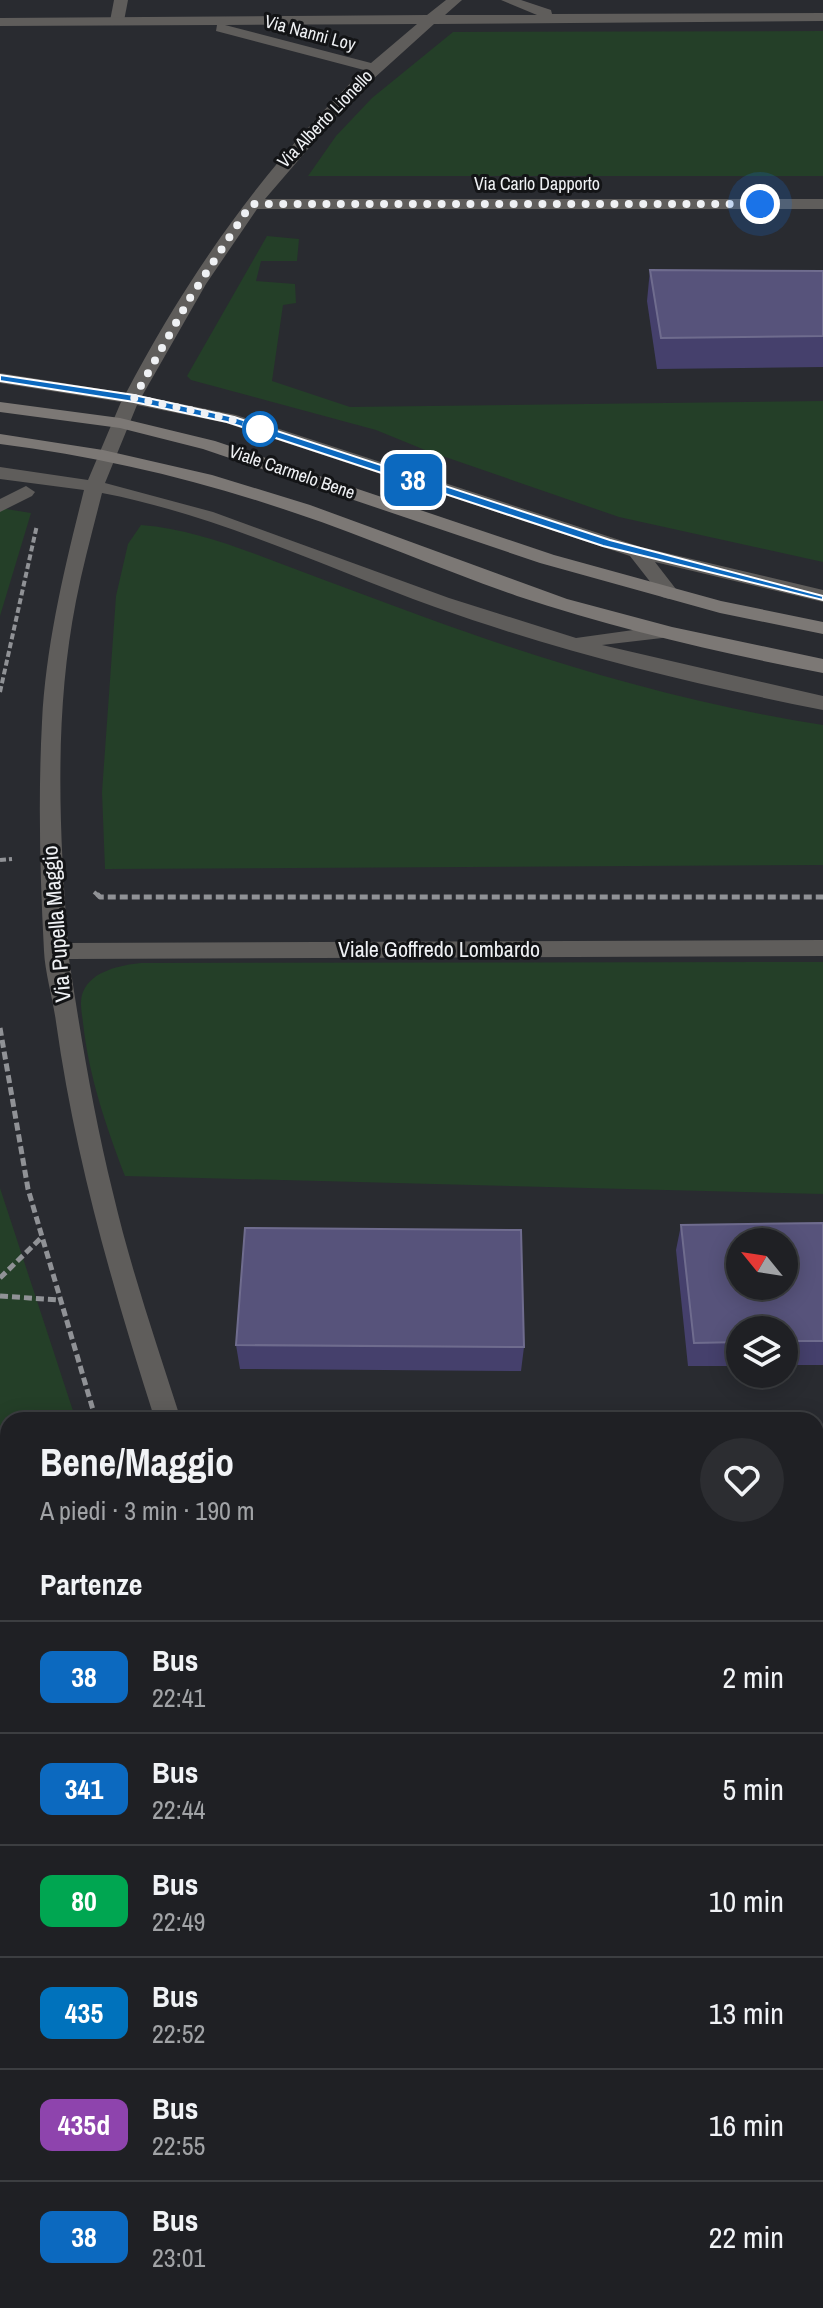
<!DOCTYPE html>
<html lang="it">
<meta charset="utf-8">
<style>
body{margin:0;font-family:"Archivo Narrow",sans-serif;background:#2c2d31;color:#f1f3f6;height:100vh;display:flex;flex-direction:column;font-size:30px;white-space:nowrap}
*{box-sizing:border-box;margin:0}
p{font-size:26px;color:#a1a3a6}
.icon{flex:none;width:44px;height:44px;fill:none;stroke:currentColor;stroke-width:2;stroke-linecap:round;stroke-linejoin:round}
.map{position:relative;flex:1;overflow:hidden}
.details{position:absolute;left:0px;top:1412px;width:824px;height:896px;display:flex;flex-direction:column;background:#1f2024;border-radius:24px 24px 0 0;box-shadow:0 4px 20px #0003,0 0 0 2px #3c3e41}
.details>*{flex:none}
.badge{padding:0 16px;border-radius:12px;font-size:28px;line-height:52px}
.needle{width:52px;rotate:300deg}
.controls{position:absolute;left:726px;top:1228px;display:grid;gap:16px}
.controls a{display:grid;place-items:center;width:72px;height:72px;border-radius:50%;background:#1f2024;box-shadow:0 4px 20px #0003,0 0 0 2px #3c3e41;font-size:40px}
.you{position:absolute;width:40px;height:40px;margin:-20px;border:6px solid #fff;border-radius:50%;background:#1a73e8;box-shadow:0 0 0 12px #1a73e833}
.map>.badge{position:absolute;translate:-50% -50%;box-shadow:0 0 0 4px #fff}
h2{padding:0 40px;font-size:30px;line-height:72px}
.round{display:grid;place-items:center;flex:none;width:84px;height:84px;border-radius:42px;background:#2c2d31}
.headline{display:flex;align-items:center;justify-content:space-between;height:136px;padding:0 40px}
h1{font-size:38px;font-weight:800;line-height:60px}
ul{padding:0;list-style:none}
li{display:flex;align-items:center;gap:24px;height:112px;padding:0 40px;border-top:2px solid #3c3e41}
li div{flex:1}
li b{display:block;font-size:30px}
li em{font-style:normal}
li .badge{min-width:88px;font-weight:700;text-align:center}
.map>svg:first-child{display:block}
</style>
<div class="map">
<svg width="823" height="2308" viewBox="0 0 823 2308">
<rect width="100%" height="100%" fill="#292b30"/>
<polygon fill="#3c2d39" points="816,1504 823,1504 823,2308 801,2308 795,2300 816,2300"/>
<g fill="#243f28">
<polygon points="823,31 823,176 308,176 336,136 372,98 453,32"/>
<polygon points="267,236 299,239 297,261 261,261 256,281 295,284 296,303 283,305 272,381 350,407 823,401 823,562 619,517 425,450 376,430 191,380 187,376"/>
<polygon points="0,508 31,513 0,616"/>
<path d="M141,525C192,529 239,548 287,566C332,583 378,600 424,617C553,664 687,704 823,725V865L105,869L102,792L116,596L128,544Z"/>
<path d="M823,962V1194L125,1176C106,1126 89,1077 83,1023C82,1013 79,1002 83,992C91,971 121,965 141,963Z"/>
<polygon points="0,1188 76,1420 8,1420 8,2300 527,2300 532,2308 0,2308"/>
</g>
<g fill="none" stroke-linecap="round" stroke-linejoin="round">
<g stroke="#909296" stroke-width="4" stroke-dasharray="6 3" stroke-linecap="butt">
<polyline points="0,692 37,525"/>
<polyline points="0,860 12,859"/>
<polyline points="94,892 99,896"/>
</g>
<g stroke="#909296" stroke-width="5" stroke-dasharray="8 4" stroke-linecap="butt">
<polyline points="97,894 100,897 823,897"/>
<polyline points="0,1028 28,1189 96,1420"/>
<polyline points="0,1278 42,1237"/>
<polyline points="0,1296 59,1300"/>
<polyline points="0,1522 8,1518"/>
</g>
<g stroke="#909296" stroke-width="6" stroke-dasharray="10 5" stroke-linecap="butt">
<polyline points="0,1522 3,1520"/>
<polyline points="564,2300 570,2308"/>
</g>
<polygon fill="#5f5d5b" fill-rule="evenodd" points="114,0 128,0 124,21 117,25 110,21"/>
<g fill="#5f5d5b" fill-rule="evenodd">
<path d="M446,0H462L445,15H537L501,0H521L551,10L552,14L823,13V21L434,24L351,99L265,199H823V209H257L206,284L142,396L236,415L641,547L823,590V602L655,562L679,593L669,599L662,597L630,556L226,423L137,405L105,483L213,512L449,598L576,638L662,626L669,627L672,632L669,637L662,638L602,645L823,696V710C692,684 561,652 435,607C325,567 217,515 102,493C93,529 83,565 76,601C54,713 59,829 68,943L823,940V956L69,959C81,1038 94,1116 113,1193C131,1270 157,1345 181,1420H155C113,1289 75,1158 56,1022C53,999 45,973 44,951C40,876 38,798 42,722C46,643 65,566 84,490L0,479V467L88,480L121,402L0,383V373L126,393C189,273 266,164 364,70L216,31L217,25L0,26V18L427,15ZM417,24L371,63L225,25Z"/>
<polygon points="26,486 35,492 32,496 0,512 0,499"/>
<rect x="816" y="1440" width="7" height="24"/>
<polygon points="645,2300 682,2300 685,2308 648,2308"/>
</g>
<g fill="#7c7875" fill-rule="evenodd">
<polygon points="0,402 120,418 215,441 554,555 721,601 823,622 823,634 720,613 540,563 203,449 120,428 0,412"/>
<path d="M0,434L103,450L212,475L310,505L567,599L672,627L823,659V673C720,653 617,629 517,596C442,570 370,538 295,513C199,480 101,457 0,444Z"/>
</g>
</g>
<g fill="#45406c">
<polygon points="650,270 823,271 823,367 657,369 647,301"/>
<polygon points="823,1223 823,1365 784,1365 784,1330 740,1330 740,1366 688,1366 676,1250 681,1225"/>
<polygon points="236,1345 524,1347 521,1371 240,1369"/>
<rect x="816" y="1587" width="7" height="86"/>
<rect x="816" y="1764" width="7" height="151"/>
</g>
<g fill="#57537b" stroke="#6f6c8e" stroke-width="2" fill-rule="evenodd">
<polygon points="650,270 823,271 823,336 661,338"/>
<path d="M823,1223V1341H784V1330H740V1342L694,1343L681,1225ZM740,1242H784V1286H740Z"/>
<polygon points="245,1228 521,1230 524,1347 236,1345"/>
<rect x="816" y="1587" width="7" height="75"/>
<rect x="816" y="1764" width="7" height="140"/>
</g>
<polygon fill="#0c69bf" stroke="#fff" stroke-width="2" points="0,375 134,395 234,417 610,540 823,596 823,600 603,546 227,422 134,402 0,381"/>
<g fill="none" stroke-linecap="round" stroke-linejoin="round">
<polyline stroke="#eff1f4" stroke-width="8" stroke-dasharray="0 14.4" points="260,429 230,419 134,398 190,298 251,204 760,204"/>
</g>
<circle fill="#fff" stroke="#0c69bf" stroke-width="4" cx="260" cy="429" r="16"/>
<g text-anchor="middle" stroke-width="6" stroke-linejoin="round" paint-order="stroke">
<g font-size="18" fill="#eff1f4" stroke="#131416">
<text transform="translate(310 33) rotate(15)" y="6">Via Nanni Loy</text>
<text transform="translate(325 119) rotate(-46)" y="6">Via Alberto Lionello</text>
<text x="537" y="190">Via Carlo Dapporto</text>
<text transform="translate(292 472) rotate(19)" y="6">Viale Carmelo Bene</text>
</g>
<g font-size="22" fill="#eff1f4" stroke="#131416">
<text transform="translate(56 924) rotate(-95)" y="8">Via Pupella Maggio</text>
<text x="439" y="957">Viale Goffredo Lombardo</text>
</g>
</g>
</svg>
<div class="controls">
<a><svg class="needle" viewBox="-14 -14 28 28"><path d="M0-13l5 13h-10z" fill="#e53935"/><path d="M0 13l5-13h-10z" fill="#a1a3a6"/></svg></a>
<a><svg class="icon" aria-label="layers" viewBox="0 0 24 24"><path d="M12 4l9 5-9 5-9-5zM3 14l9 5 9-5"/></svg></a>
</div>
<div class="you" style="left:760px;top:204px"></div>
<b class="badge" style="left:413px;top:480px;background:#0c69bf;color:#fff">38</b>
<section class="details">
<div class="headline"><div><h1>Bene/Maggio</h1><p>A piedi · 3 min · 190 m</p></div><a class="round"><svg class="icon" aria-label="heart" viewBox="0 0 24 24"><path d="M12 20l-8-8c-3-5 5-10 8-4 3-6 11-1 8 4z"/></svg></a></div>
<h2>Partenze</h2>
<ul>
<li><span class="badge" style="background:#0c69bf;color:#fff">38</span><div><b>Bus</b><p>22:41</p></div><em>2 min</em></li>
<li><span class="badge" style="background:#0c69bf;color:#fff">341</span><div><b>Bus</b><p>22:44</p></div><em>5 min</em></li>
<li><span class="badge" style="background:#00a651;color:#fff">80</span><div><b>Bus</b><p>22:49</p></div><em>10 min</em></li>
<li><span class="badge" style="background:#0072bc;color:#fff">435</span><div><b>Bus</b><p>22:52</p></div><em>13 min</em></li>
<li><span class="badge" style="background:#8e44ad;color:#fff">435d</span><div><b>Bus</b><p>22:55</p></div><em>16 min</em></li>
<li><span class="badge" style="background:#0c69bf;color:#fff">38</span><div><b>Bus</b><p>23:01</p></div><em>22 min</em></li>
</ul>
</section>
</div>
